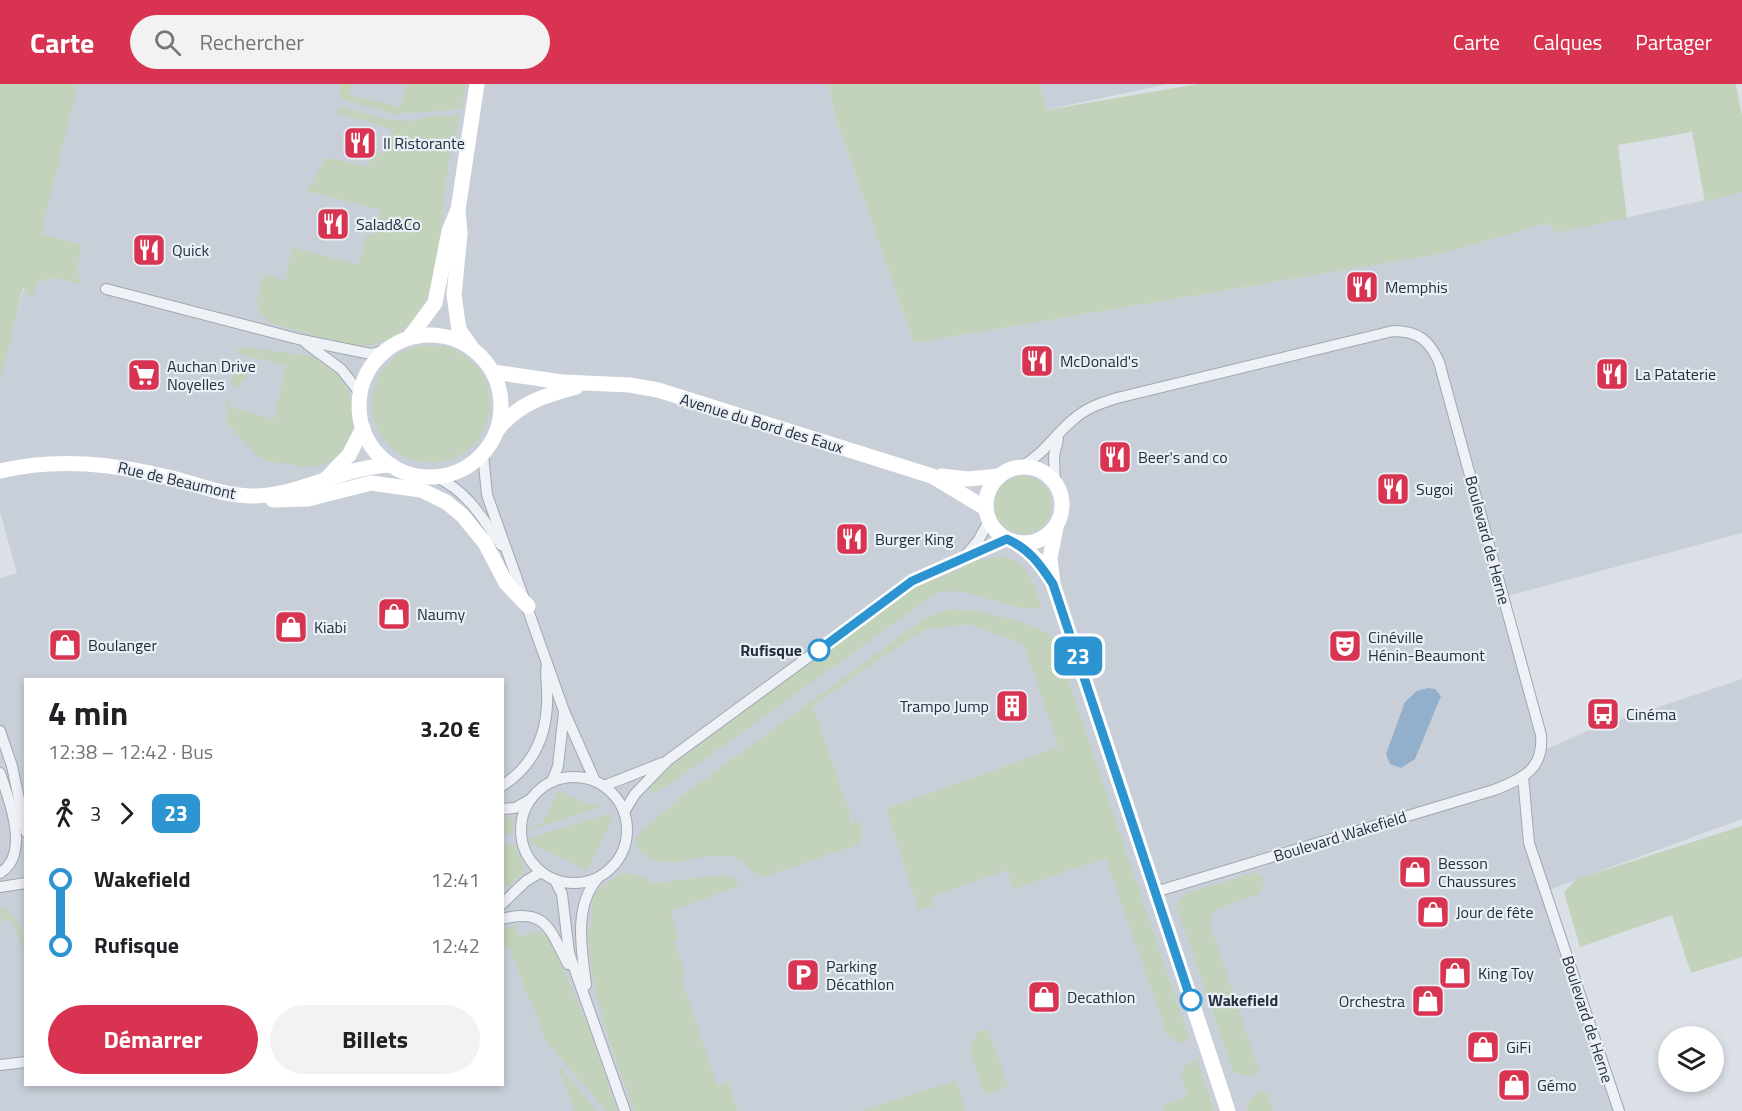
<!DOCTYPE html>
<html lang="fr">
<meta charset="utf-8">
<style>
body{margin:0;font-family:"Titillium Web",sans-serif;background:#f2f2f2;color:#202124;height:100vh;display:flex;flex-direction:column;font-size:22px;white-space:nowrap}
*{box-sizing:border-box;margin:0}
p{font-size:20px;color:#757577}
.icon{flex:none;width:33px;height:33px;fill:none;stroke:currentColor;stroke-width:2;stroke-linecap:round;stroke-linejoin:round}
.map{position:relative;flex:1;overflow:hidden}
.drawer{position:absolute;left:24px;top:594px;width:480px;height:408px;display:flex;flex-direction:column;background:#fff;border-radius:0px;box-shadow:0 3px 9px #0003}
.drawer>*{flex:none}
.badge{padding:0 12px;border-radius:9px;font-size:21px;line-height:39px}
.fabs{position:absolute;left:1658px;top:942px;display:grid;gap:12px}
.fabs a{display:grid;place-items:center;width:66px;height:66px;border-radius:50%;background:#fff;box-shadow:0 3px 9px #0003;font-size:30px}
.map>.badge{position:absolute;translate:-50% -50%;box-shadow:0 0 0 3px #fff}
.legs{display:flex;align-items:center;gap:9px;height:66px;padding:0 24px;font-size:20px}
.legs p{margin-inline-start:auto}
.overview{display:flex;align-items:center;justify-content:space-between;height:102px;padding:0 24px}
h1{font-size:33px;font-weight:700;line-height:45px}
.cta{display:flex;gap:12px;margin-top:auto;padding:12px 24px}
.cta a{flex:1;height:69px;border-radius:36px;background:#d83351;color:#fff;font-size:24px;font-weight:700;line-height:69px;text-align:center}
.cta a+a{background:#f2f2f2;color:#202124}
ul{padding:0 24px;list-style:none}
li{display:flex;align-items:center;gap:21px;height:66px;font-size:22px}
li i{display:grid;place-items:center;width:9px;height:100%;margin:0 8px;background:currentColor}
li i::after{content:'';width:15px;height:15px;margin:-8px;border:4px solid;border-radius:50%;background:#fff}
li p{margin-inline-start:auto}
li:first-child i{background:linear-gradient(#0000 50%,currentColor 0)}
li:last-child i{background:linear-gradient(currentColor 50%,#0000 0)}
header{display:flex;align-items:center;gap:36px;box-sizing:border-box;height:84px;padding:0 30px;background:#d83351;color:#fff}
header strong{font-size:28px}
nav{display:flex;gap:33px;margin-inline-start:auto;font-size:21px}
.search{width:420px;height:54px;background:#f2f2f2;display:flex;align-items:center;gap:15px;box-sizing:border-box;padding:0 21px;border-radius:33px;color:#757577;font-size:22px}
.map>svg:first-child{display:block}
</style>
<header>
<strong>Carte</strong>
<div class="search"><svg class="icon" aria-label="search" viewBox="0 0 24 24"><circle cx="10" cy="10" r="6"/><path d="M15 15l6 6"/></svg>Rechercher</div>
<nav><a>Carte</a><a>Calques</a><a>Partager</a></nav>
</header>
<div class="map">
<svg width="1742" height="1027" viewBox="0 0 1742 1027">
<rect width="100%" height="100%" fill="#dbe0e7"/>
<g fill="#c9cfd9" fill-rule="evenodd">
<path d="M72,0H828L835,32L914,259L1440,170L1549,139L1556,149L1742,108V449L1504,513L1543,667L1587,647L1742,595V735L1546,807L1615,1027H0V494L17,489L0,428V287L32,177ZM26,596H502V1000H26Z"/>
<polygon points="1039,0 1168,0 1046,26"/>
</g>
<g fill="#c2d2bb">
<path d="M0,0H78L41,150L81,160L77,188L82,199L81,201C59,195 38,184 32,214L23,203L0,299Z"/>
<polygon points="340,0 352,0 350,11 400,23 406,0 466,0 461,25 394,30 340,15"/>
<polygon points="828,0 1039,0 1047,26 1198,0 1736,0 1742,32 1742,108 1705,118 1692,48 1618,61 1627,134 1556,149 1549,139 1440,170 914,259 835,32"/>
<path d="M339,22L389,36L412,37L429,32L460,31C457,46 452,61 449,76C442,118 442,193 420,228C409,244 392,257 372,261C350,265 294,245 270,239L261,230L256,220L264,190L286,197L291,163L359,181L367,150L375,152L381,126L304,106L311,101L326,73L368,83L372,68L386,70L392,45L337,29Z"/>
<circle cx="431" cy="320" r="59"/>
<path d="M242,263L311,272C363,290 374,376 311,383C304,384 296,381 289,380C281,379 273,379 266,377C255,373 235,347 226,338L227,314L231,315L229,323L274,335L286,281L237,270V266Z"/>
<polygon points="244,286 248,288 246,297 242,296 240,303 230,300 230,296 234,290"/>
<circle cx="1023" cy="421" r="29"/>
<path d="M980,472L983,476C1023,463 1031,493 1041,524C1005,529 971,498 935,510L666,703L652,710L648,703L667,684L912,505L961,484Z"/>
<path d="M951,525C984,526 1026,536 1054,554L1190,956L1177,959L1167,951L1106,774L1014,805L1007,786L932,812L934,821L919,827L886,725L1059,663L1024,560L968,540L923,546L820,616L811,626L816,631L850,729V740L860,737L863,745L860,760L763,793C750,788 744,774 728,772C696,767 660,795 636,762V755L640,749L679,714L928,532Z"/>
<polygon points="559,707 592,722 598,719 603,722 530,746 530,743 542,739"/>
<polygon points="611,729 613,733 587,786 532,760 530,754"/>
<polygon points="502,731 514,735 512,749 503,751"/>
<polygon points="1742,742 1742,873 1691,889 1672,831 1580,863 1564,808 1577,795"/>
<polygon points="514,760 526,784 508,805 503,790 503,762"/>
<polygon points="1256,788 1264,795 1262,806 1259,810 1215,826 1209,837 1259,987 1252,993 1233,988 1176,821 1185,810"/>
<path d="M624,789L637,791L654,799L725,791L732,793L740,802L670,827L679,855L674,858L685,890L681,893L717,1002L728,998L738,1027H634C614,967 589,909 588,845L591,844L593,810L615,793Z"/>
<path d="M0,822C18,834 26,848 25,869L11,835L2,838Z"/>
<polygon points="516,841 519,852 540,847 543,851 547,849 588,942 617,1027 607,1027 547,959 508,862 503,864 503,845"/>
<polygon points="988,945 1008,1003 985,1011 970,967 977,948"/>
<path d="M1197,976L1214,1027H1163L1161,1023L1187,1012C1182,995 1175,982 1197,976Z"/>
<polygon points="558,984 560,984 597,1027 575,1027"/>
<polygon points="956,997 966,1027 859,1027"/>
<polygon points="1262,1006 1267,1009 1273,1027 1246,1027 1250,1015"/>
</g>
<polygon fill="#92afcb" points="1428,604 1435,605 1441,612 1415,675 1401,684 1390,680 1386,670 1405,618 1417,607"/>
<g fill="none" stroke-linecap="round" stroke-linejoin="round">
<defs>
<g id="street">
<polyline points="106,205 302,256 371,270 386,266"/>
<polyline points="307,260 341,285 360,309"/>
<polyline points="483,370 487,411 564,627 595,697"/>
<path d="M1020,383C1044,371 1054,351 1074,335C1086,324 1101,319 1117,314L1393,247C1418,247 1429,256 1439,278L1541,651C1544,685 1523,695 1494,706L1155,808"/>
<path d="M436,393C467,407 482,433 501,461"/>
<polyline points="1055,399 1054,372 1058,355"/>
<polyline points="966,471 978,457 989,437"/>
<polyline points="0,647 12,682 26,748"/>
<path d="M0,689C9,716 31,770 0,789"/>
<polyline points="1523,692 1529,759 1619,1027"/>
<circle cx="574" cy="746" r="53"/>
<polyline points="552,698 558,682 564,628"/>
<path d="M502,702C536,680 549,647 547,606C547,596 545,589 547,579"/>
<polyline points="604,702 662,679"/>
<polyline points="502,725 515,724 531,715"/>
<polyline points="624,728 635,710 668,676 912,497 1007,455"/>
<polyline points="555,796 562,810 569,869 625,1027"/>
<polyline points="0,803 26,799"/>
<polyline points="502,820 526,797 541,788"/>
<path d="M502,835C547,823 550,847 568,880"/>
<path d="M586,901C582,867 573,824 597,795"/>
<polyline points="0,981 26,978"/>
</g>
</defs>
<use href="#street" stroke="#a0a7b1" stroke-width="12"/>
<use href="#street" stroke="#eef1f5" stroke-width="10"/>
<g stroke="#fff" stroke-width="15">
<circle cx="430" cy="322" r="71"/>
<polyline points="409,254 435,219 449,147 457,128"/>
<polyline points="470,261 459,246 454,211 460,150 458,126 477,0"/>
<polyline points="493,288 562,298 630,301 658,306 932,392 985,424"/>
<path d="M499,344C519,319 546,311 576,303"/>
<circle cx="1024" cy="421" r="38"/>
<path d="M0,387C58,373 115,380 172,394C198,401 226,412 253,412C300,412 341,383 391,381"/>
<polyline points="941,392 968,395 999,392"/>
<polyline points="327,394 349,371 363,344"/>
<polyline points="273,416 308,415 371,399 421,406 446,418 462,431 485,459 506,499 528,522"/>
<polyline points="1056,443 1050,474 1053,500 1228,1027"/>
<polyline points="1020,459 1040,479 1051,496"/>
</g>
</g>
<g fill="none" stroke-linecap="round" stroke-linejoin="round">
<defs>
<path id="line-1" d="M819,566L912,497L1007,455C1029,465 1040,480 1053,500L1191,916"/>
</defs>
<use href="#line-1" stroke="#fff" stroke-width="14"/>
<use href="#line-1" stroke="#2b94d1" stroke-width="9"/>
</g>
<defs>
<symbol id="restaurant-square" viewBox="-11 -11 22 22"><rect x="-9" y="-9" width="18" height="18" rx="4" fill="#d83351" stroke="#eaeff5"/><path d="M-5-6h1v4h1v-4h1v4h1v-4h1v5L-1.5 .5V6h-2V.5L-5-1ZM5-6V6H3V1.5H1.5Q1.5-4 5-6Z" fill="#fff"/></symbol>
<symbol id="supermarket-square" viewBox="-11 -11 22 22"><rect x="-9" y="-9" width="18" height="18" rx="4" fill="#d83351" stroke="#eaeff5"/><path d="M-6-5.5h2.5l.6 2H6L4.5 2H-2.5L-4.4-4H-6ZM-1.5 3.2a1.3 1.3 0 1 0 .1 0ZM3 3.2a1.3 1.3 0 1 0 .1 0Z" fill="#fff"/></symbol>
<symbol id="shop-square" viewBox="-11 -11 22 22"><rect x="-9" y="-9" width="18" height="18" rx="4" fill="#d83351" stroke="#eaeff5"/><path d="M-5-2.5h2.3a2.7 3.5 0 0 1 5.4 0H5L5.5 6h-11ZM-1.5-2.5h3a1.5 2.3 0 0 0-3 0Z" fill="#fff"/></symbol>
<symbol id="theatre-square" viewBox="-11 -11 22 22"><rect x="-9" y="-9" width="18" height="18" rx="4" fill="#d83351" stroke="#eaeff5"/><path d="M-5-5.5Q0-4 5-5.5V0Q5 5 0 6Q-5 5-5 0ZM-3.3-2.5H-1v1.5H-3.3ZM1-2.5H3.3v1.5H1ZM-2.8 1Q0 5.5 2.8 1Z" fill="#fff"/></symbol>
<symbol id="building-square" viewBox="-11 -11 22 22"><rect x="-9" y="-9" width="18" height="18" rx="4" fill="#d83351" stroke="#eaeff5"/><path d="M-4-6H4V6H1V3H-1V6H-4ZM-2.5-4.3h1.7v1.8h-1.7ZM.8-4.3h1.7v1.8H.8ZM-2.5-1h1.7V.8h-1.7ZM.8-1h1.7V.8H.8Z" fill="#fff"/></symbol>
<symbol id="bus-square" viewBox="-11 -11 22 22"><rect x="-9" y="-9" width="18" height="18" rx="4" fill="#d83351" stroke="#eaeff5"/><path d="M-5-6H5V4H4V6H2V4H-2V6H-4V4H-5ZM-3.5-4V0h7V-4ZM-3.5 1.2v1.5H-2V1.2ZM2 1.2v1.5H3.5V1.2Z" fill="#fff"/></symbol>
<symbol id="parking-square" viewBox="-11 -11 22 22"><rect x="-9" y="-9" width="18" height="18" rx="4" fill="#d83351" stroke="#eaeff5"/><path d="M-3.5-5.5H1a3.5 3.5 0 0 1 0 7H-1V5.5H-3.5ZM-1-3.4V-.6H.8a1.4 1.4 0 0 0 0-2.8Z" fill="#fff"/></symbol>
</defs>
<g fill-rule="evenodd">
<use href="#restaurant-square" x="341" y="40" width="38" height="38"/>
<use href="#restaurant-square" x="314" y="121" width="38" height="38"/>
<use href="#restaurant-square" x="130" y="147" width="38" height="38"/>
<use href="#restaurant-square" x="1343" y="184" width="38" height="38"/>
<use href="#restaurant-square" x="1018" y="258" width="38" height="38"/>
<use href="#restaurant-square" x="1593" y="271" width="38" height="38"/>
<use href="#supermarket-square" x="125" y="272" width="38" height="38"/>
<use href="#restaurant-square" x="1096" y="354" width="38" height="38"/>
<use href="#restaurant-square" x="1374" y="386" width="38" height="38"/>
<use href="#restaurant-square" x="833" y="436" width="38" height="38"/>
<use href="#shop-square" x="375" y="511" width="38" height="38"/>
<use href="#shop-square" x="272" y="524" width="38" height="38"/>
<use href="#shop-square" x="46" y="542" width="38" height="38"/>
<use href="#theatre-square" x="1326" y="543" width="38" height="38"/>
<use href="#building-square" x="993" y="603" width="38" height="38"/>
<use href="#bus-square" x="1584" y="611" width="38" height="38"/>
<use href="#shop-square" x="1396" y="769" width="38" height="38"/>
<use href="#shop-square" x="1414" y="809" width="38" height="38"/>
<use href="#shop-square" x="1436" y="870" width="38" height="38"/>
<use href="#parking-square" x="784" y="872" width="38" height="38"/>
<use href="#shop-square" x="1025" y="894" width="38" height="38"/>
<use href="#shop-square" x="1409" y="898" width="38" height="38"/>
<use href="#shop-square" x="1464" y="944" width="38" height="38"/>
<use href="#shop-square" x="1495" y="982" width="38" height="38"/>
</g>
<g fill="#fff" stroke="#2b94d1" stroke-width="3">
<circle cx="819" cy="566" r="10"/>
<circle cx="1191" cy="916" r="10"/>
</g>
<g text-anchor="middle" stroke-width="4.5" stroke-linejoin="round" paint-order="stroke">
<g font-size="16" fill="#242e3e" stroke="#eaeff5" text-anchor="start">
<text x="383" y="65">Il Ristorante</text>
<text x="356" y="146">Salad&amp;Co</text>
<text x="172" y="172">Quick</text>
<text x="1385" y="209">Memphis</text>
<text x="1060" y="283">McDonald's</text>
<text x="167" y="288">Auchan Drive<tspan x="167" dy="18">Noyelles</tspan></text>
<text x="1635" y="296">La Pataterie</text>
<text x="1138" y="379">Beer's and co</text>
<text x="1416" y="411">Sugoi</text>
<text x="875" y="461">Burger King</text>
<text x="417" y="536">Naumy</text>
<text x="314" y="549">Kiabi</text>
<text x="1368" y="559">Cinéville<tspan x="1368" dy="18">Hénin-Beaumont</tspan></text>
<text x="88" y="567">Boulanger</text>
<text x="989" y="628" text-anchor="end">Trampo Jump</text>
<text x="1626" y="636">Cinéma</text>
<text x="1438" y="785">Besson<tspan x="1438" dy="18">Chaussures</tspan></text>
<text x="1456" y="834">Jour de fête</text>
<text x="826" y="888">Parking<tspan x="826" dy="18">Décathlon</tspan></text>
<text x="1478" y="895">King Toy</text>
<text x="1067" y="919">Decathlon</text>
<text x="1405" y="923" text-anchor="end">Orchestra</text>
<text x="1506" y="969">GiFi</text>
<text x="1537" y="1007">Gémo</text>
</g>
<g font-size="16" fill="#242e3e" stroke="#eaeff5">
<text transform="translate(762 339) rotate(17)" y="6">Avenue du Bord des Eaux</text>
<text transform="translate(177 396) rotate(13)" y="6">Rue de Beaumont</text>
<text transform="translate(1488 456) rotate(75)" y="6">Boulevard de Herne</text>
<text transform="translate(1340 752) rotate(-17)" y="6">Boulevard Wakefield</text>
<text transform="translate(1588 935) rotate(72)" y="6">Boulevard de Herne</text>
</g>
<g font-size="16" font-weight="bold" fill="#242e3e" stroke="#eaeff5" text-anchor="end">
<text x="802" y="572">Rufisque</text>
<text x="1208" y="922" text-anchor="start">Wakefield</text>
</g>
</g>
</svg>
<div class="fabs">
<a><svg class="icon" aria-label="layers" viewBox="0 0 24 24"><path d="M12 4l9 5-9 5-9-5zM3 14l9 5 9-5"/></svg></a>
</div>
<b class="badge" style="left:1078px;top:572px;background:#2b94d1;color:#fff">23</b>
<section class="drawer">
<div class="overview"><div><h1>4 min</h1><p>12:38 – 12:42 · Bus</p></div><b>3.20 €</b></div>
<div class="legs"><svg class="icon" aria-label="walk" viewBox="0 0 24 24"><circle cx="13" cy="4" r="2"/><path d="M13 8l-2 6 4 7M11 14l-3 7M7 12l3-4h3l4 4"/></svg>3<svg class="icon" aria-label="forward" viewBox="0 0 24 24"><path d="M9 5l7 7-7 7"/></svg><b class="badge" style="background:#2b94d1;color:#fff">23</b></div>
<ul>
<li><i style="color:#2b94d1"></i><b>Wakefield</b><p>12:41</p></li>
<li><i style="color:#2b94d1"></i><b>Rufisque</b><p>12:42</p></li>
</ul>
<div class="cta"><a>Démarrer</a><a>Billets</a></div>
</section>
</div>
